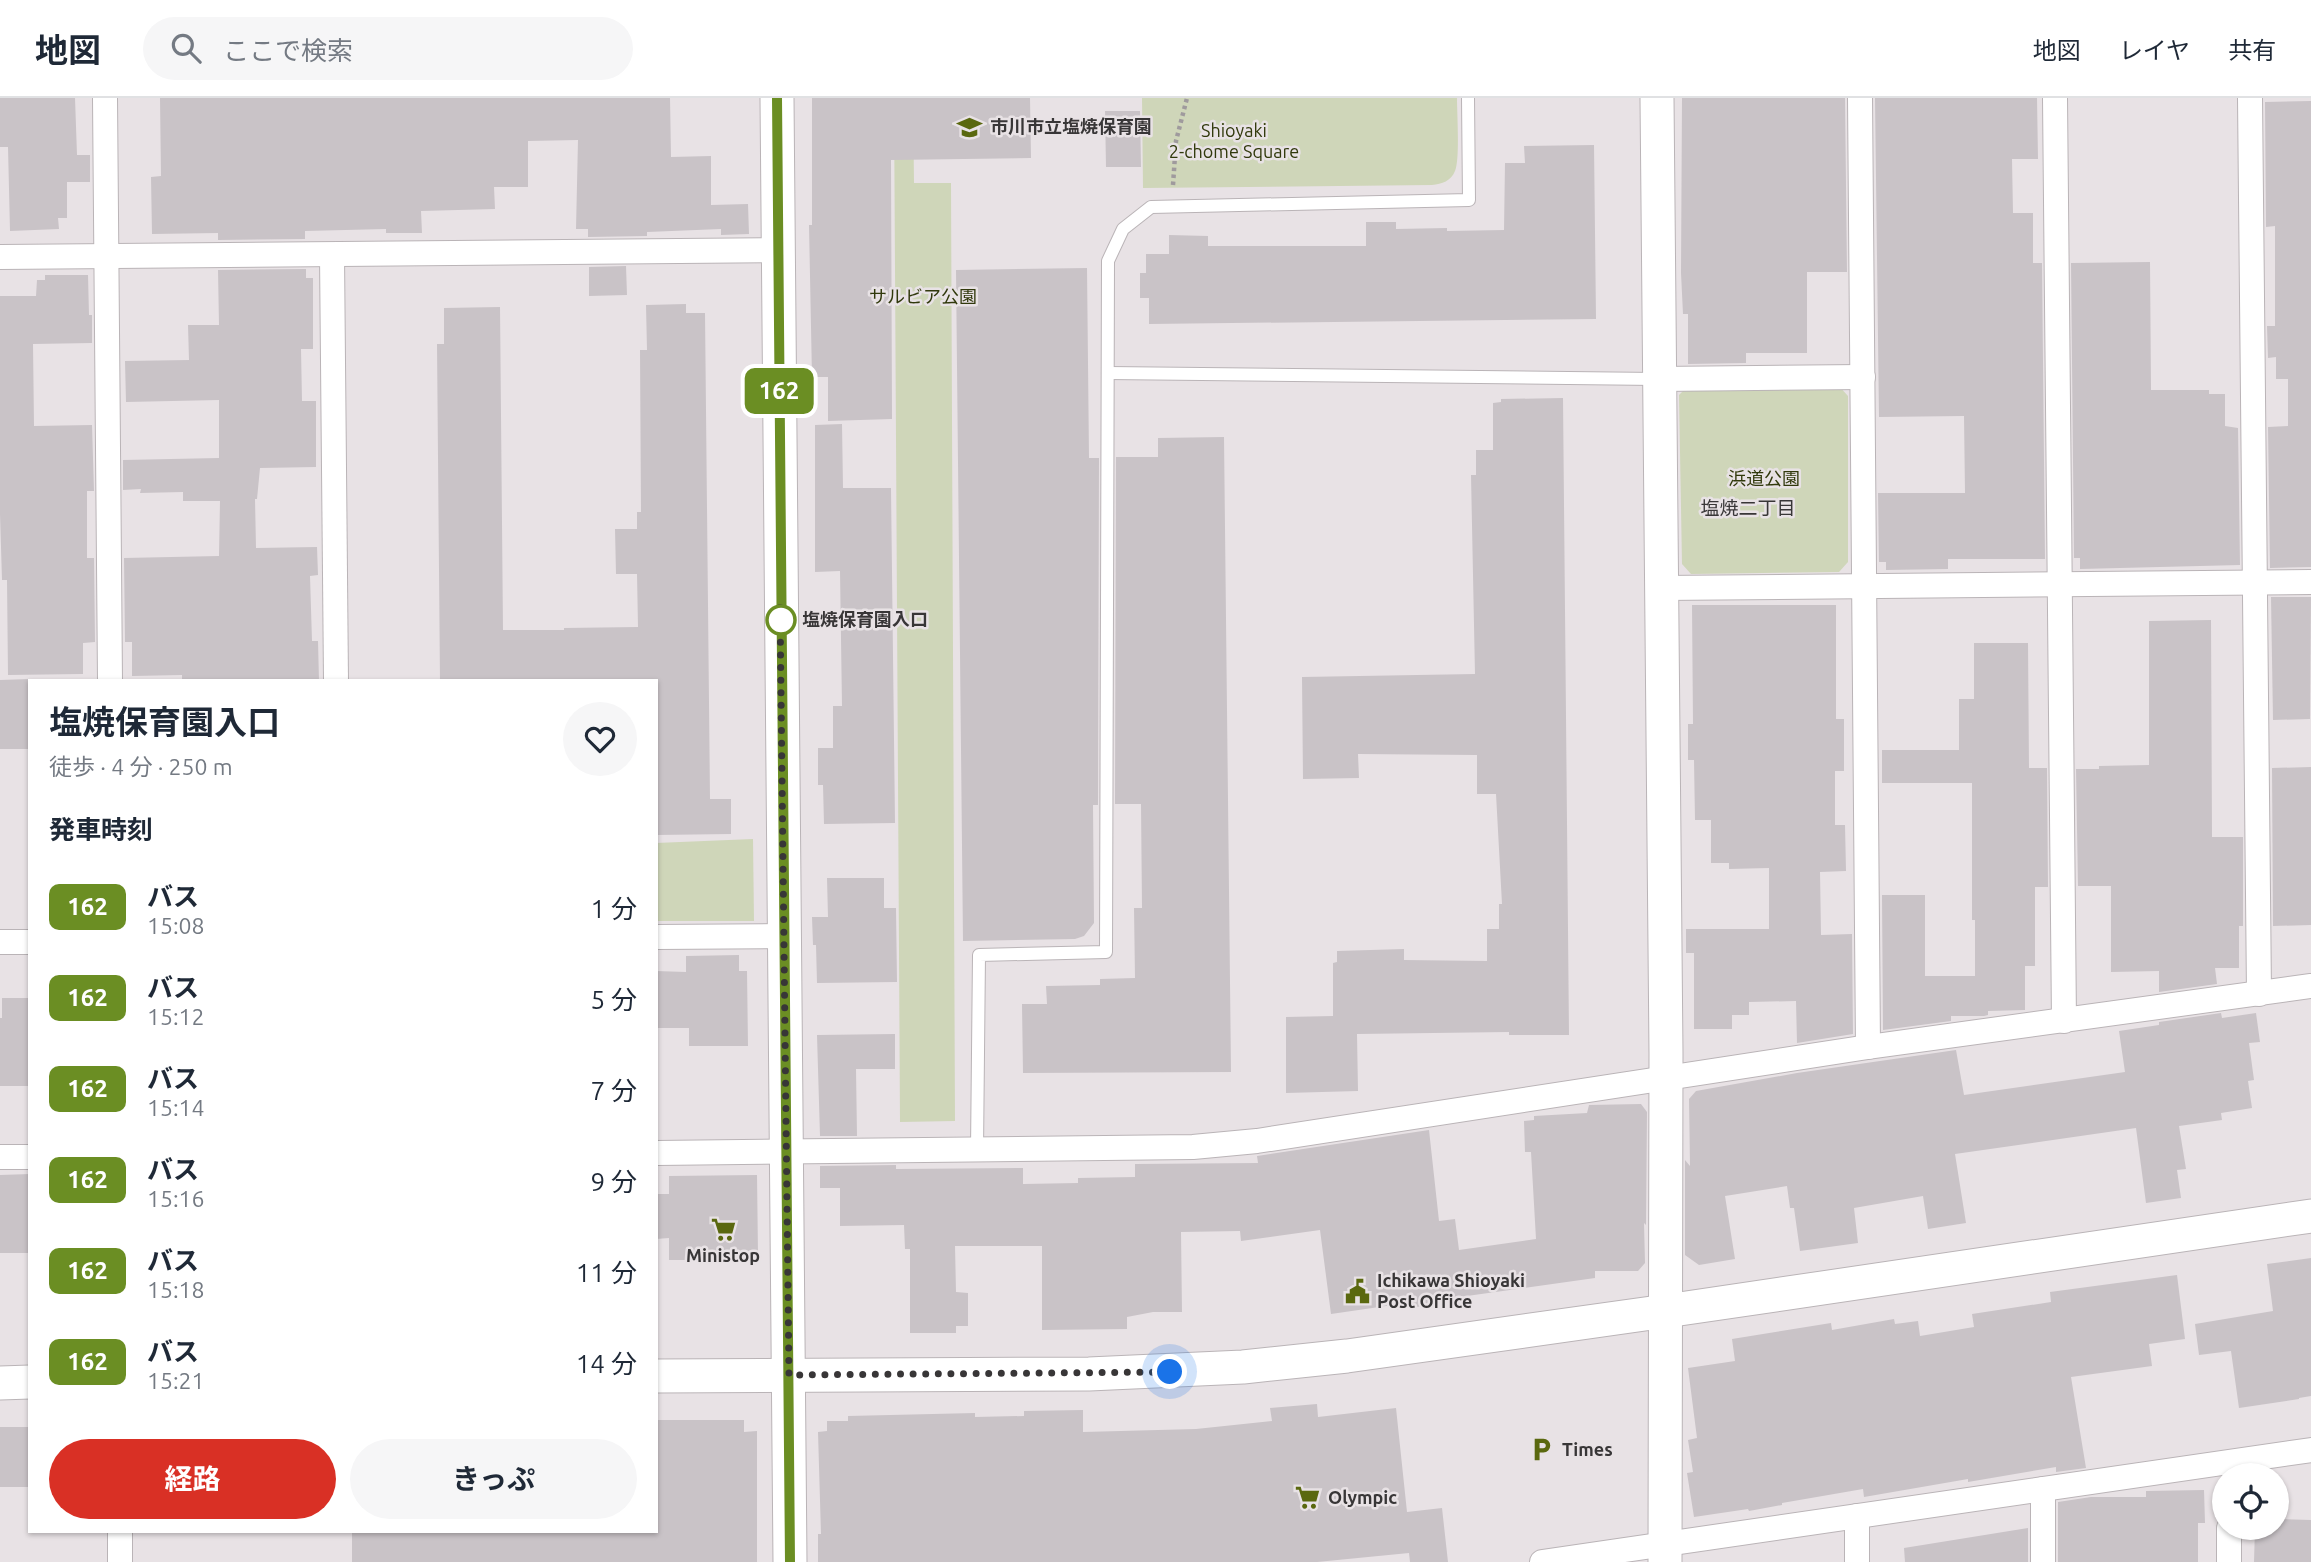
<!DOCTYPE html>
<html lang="ja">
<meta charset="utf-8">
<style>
body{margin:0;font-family:Ubuntu,"Noto Sans JP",sans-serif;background:#f6f6f7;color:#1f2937;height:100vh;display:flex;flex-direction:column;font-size:26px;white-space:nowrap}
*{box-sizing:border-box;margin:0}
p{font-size:23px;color:#747a83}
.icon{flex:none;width:38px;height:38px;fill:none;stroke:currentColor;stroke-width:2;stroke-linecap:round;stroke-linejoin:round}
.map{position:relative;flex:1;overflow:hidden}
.sheet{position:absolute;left:28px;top:581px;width:630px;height:854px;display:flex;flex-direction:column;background:#fff;border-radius:0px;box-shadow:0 2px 5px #0004}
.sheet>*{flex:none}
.badge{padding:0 14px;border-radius:10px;font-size:24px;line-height:46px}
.fabs{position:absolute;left:2212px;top:1365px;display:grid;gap:14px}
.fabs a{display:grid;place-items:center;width:77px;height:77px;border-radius:50%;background:#fff;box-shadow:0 2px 5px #0004;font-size:35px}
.you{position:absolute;width:35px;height:35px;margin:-18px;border:5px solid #fff;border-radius:50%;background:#1a73e8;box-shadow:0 0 0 10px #1a73e833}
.map>.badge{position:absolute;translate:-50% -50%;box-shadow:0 0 0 4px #fff}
h2{padding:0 21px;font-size:26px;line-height:63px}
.round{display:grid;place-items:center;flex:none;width:74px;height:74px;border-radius:37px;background:#f6f6f7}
.head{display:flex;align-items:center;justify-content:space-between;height:119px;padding:0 21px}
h1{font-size:33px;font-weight:700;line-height:52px}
.button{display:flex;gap:14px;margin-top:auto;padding:14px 21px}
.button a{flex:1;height:80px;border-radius:42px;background:#d93025;color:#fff;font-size:28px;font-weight:700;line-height:80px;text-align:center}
.button a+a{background:#f6f6f7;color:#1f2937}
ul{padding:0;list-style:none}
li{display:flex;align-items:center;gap:21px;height:91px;padding:0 21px}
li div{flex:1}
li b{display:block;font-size:26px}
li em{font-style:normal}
li .badge{min-width:77px;font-weight:700;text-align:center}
header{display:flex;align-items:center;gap:42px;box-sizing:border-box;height:98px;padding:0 35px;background:#fff;border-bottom:2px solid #e0e1e3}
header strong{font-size:33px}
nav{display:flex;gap:38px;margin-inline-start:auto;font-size:24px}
.search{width:490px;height:63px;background:#f6f6f7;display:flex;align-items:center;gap:18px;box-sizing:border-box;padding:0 24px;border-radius:38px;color:#747a83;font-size:26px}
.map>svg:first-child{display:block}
</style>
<header>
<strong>地図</strong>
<div class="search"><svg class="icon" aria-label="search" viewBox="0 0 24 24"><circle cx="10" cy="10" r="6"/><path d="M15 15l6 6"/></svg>ここで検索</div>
<nav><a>地図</a><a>レイヤ</a><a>共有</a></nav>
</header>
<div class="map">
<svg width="2311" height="1464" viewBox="0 0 2311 1464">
<rect width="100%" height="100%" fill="#e8e2e5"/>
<g fill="#cfd6b9">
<polygon points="894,0 913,0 914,85 951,85 955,1023 900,1024"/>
<path d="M1142,0H1457C1457,16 1460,61 1455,73C1451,83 1442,86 1432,87L1143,90Z"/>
<polygon points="1838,287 1848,298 1848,464 1839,474 1691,476 1682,466 1679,297 1688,288"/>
<polygon points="753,741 754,823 656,823 656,745"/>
</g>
<g fill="#c9c3c7">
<polygon points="0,0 75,0 77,57 90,57 90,84 67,84 67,120 58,120 59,131 10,133 8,49 0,49"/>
<polygon points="160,0 670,0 671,59 711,58 711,107 748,106 749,136 721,137 721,131 647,134 647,138 588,139 588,131 576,131 578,42 528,43 528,89 494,89 495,111 421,113 422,135 386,135 386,131 305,133 305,141 218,142 218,135 152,136 151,79 161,78"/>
<polygon points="812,0 1030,0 1031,60 891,62 892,321 828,323 828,279 812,279 809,127 812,127"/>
<polygon points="1682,0 1845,0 1847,174 1807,174 1807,255 1746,255 1746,265 1688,266 1688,216 1683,216 1681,175"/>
<polygon points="1875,0 2037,0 2038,61 2012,61 2013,115 2033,115 2033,165 2042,165 2045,461 1948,461 1948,471 1886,472 1886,464 1879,464 1878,395 1965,395 1964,318 1879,319"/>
<polygon points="2311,3 2311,469 2270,470 2268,329 2288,328 2288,281 2276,281 2276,259 2268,260 2267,228 2275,228 2275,128 2266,129 2265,4"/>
<polygon points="1105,13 1140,13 1141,69 1106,69"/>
<polygon points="1594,47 1596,221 1149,226 1149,200 1140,200 1140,175 1146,175 1146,156 1169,156 1169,137 1208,138 1208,148 1366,148 1366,124 1396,124 1396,131 1447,130 1447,133 1504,132 1505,65 1525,65 1524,48"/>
<polygon points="2150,164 2151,292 2209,292 2209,296 2225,296 2225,328 2238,330 2240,467 2080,471 2080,460 2074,460 2071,165"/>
<polygon points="626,168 627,197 589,198 589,169"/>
<polygon points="1087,170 1089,360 1099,360 1098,707 1093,707 1094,825 1084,838 1075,841 963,843 956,172"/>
<polygon points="306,171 306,180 313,180 313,251 301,251 302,303 316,303 316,369 260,370 257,401 255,401 256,450 317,449 318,477 310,478 312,543 318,543 319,583 182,582 182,577 132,578 132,544 125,544 124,460 219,458 220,403 183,403 183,394 140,395 141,391 123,392 123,362 219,360 219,302 126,304 125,263 189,262 188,227 219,227 218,172"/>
<polygon points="45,177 88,177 89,217 92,217 92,245 33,246 34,328 92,327 94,393 87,393 87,460 94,460 95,544 83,545 83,576 8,577 7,482 2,482 0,416 0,198 36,198 37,182 45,182"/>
<polygon points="686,206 686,215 705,215 710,701 731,701 731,736 656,737 656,583 440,583 437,246 444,246 444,210 500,209 503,532 564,532 564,530 638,529 637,476 616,476 615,431 637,431 637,414 641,414 640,252 647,252 646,207"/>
<polygon points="1563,300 1569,937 1509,937 1509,934 1357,936 1358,993 1286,995 1286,919 1333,918 1333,865 1337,864 1337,853 1404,851 1404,862 1487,863 1487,831 1499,831 1499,806 1502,806 1496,696 1477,696 1477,657 1358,656 1359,680 1303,681 1302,579 1475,576 1471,377 1476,377 1476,352 1493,352 1493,305 1501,304 1501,301"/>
<polygon points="842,326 843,390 891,390 895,725 824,726 823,687 818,687 818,650 833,650 833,608 842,608 840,473 815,474 815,327"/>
<polygon points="1224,339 1231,974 1023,975 1022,906 1047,906 1046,888 1100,887 1100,881 1135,880 1134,810 1142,810 1141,706 1115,706 1116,359 1158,359 1158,340"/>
<polygon points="2271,499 2311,499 2310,621 2273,622"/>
<polygon points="1692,507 1836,507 1836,621 1844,621 1844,673 1835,673 1835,727 1845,727 1846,773 1820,774 1821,837 1852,836 1853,936 1797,945 1796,903 1749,904 1749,917 1732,917 1732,931 1694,931 1694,855 1686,855 1686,831 1769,831 1769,770 1729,771 1729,765 1711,765 1711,722 1695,722 1694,662 1688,662 1688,626 1693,626"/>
<polygon points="2211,522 2212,739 2243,739 2243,828 2239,828 2239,870 2215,870 2217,886 2159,894 2159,873 2111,874 2111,788 2078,788 2076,671 2099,671 2099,668 2149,667 2149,523"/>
<polygon points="1974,545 2028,545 2029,670 2047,670 2048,789 2035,789 2035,868 2025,868 2025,912 1988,913 1988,917 1984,918 1951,918 1951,923 1883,932 1882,797 1925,797 1925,878 1975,878 1975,822 1972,822 1972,685 1882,685 1882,652 1959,652 1959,601 1974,601"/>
<polygon points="30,581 30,651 0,651 0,582"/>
<polygon points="2311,669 2311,827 2273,828 2272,670"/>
<polygon points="827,780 884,780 884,810 896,810 897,884 817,885 816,847 813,847 812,819 828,819"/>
<polygon points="739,857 739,873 747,873 748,948 689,948 689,930 656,930 656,873 686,874 686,858"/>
<polygon points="2,900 30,900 30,988 0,988 0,920 2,920"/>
<polygon points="2221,915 2222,920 2256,915 2260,944 2249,945 2254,982 2248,983 2252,1010 2221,1015 2222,1022 2179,1028 2186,1071 2177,1072 2181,1100 2146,1105 2136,1030 1955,1056 1966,1125 1928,1131 1923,1098 1854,1110 1858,1145 1800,1153 1794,1110 1790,1110 1787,1088 1725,1098 1735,1161 1699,1167 1685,1157 1685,1062 1690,1068 1689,1001 1696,993 1797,975 1956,952 1964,997 2125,974 2119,933 2159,927 2159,924"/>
<polygon points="895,936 895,971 856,971 857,1038 820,1038 817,937"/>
<polygon points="1641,1006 1647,1014 1646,1127 1644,1125 1645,1165 1638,1173 1595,1173 1595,1180 1431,1203 1431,1207 1394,1212 1393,1207 1331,1216 1320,1132 1241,1143 1240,1133 1181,1134 1182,1214 1153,1214 1127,1219 1127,1231 1042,1232 1042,1148 955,1148 956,1194 968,1195 968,1228 956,1228 956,1235 910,1235 910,1151 905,1151 904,1127 840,1128 840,1090 820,1090 820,1068 896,1067 896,1071 1023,1070 1023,1086 1078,1085 1078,1080 1135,1079 1135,1066 1258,1065 1257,1058 1429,1032 1439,1123 1455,1121 1459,1152 1536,1141 1531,1054 1525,1054 1524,1023 1534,1022 1534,1018 1587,1015 1589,1007"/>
<polygon points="30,1076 30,1155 0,1155 0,1077"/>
<polygon points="757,1077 758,1157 709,1157 709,1162 669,1162 669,1140 656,1141 656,1096 669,1096 669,1078"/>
<polygon points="2311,1160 2311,1298 2299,1300 2299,1301 2239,1310 2231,1253 2199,1257 2195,1226 2273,1213 2267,1166"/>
<polygon points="2177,1177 2185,1241 2149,1246 2152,1268 2071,1279 2086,1370 2056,1374 2056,1369 1968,1384 1968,1381 1864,1399 1863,1391 1782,1405 1782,1407 1749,1413 1748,1411 1694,1419 1687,1375 1693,1374 1688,1342 1697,1340 1688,1270 1735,1263 1732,1241 1831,1225 1832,1232 1894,1221 1895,1226 1918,1223 1920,1238 1974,1229 1972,1216 2051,1204 2050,1194"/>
<polygon points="1317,1306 1318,1319 1396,1310 1407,1414 1442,1410 1448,1464 1410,1464 1409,1455 1317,1464 818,1464 818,1436 821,1436 818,1334 827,1333 827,1323 848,1323 848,1318 975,1315 975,1319 1024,1318 1024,1313 1083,1312 1083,1334 1196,1331 1272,1323 1270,1310"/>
<polygon points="656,1322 744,1322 744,1334 757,1333 757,1464 352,1464 352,1433 656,1433"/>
<rect x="0" y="1329" width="30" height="60"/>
<polygon points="2204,1392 2205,1425 2198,1425 2198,1464 2058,1464 2058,1404 2091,1399 2146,1399 2146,1393"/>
<polygon points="2277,1421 2311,1422 2311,1464 2254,1464 2255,1430 2277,1430"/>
<polygon points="2028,1430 2028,1464 1905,1464 1904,1450"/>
</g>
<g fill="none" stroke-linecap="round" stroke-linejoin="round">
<defs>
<g id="lane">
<polyline points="1108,275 1657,281"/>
<polyline points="977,1052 979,857 1106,854 1108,163 1123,131 1151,109 1469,102 1468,0"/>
</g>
<g id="street">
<polyline points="105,0 110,583"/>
<polyline points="1860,0 1868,949"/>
<polyline points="2055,0 2064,923"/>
<polyline points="2250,0 2259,896"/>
<polyline points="332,157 336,583"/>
<polyline points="0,159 778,152"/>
<polyline points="1659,281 1863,279"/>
<polyline points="1662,490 2311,484"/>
<polyline points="656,839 783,838"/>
<polyline points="0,844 30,844"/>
<polyline points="656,1055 1193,1049 1257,1043 1868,949 2311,888"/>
<polyline points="0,1059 30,1059"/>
<polyline points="120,1433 120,1464"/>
<polyline points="1542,1464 2311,1352"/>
<polyline points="1857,1464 1857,1418"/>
<polyline points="2043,1464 2043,1391"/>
<polyline points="2229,1464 2229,1430"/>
</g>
<g id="secondary">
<polyline points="777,0 790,1464"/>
<polyline points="1657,0 1666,955 1665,1464"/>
<polyline points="656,1278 1089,1276 1243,1269 1347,1258 1666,1213 2311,1118"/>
<polyline points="0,1285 30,1284"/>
</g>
</defs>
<use href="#lane" stroke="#bab4b7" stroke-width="14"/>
<use href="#street" stroke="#bab4b7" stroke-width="26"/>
<use href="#secondary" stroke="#bab4b7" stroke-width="35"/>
<polyline stroke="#9f9a9d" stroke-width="4.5" stroke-dasharray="3.5 3.5" stroke-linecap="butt" points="1173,87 1176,43 1187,0"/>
<use href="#lane" stroke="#fff" stroke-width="12"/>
<use href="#street" stroke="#fff" stroke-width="24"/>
<use href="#secondary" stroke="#fff" stroke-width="33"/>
</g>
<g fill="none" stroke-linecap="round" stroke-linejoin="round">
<defs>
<polyline id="line" points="777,0 790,1464"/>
</defs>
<use href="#line" stroke="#fff" stroke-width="16"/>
<use href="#line" stroke="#6b8e23" stroke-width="10"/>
<polyline stroke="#383637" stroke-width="7" stroke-dasharray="0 12.6" points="781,522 780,508 789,1277 1170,1274"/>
</g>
<defs>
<symbol id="school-bare" viewBox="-9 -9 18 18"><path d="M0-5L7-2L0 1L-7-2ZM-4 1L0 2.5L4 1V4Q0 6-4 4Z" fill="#5a680f" stroke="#e8e2e5" stroke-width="2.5" paint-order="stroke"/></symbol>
<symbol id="supermarket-bare" viewBox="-9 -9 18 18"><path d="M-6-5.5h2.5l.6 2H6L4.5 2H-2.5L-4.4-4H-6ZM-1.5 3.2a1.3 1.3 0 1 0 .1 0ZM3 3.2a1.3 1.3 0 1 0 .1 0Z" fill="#5a680f" stroke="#e8e2e5" stroke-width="2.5" paint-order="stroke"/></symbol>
<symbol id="civic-bare" viewBox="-9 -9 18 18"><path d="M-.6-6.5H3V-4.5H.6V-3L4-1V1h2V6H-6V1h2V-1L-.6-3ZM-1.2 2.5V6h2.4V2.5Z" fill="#5a680f" stroke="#e8e2e5" stroke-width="2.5" paint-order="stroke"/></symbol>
<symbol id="parking-bare" viewBox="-9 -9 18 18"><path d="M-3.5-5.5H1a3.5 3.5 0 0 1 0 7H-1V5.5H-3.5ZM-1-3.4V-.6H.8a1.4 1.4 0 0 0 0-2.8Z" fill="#5a680f" stroke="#e8e2e5" stroke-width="2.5" paint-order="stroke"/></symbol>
</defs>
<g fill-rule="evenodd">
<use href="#school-bare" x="952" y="12" width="35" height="35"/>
<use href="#supermarket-bare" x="706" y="1114" width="35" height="35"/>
<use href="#civic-bare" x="1340" y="1176" width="35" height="35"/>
<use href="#parking-bare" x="1524" y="1334" width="35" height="35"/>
<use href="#supermarket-bare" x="1290" y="1382" width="35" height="35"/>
</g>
<circle fill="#fff" stroke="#6b8e23" stroke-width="3.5" cx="781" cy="522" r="14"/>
<g text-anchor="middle" stroke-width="5" stroke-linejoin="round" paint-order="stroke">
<g font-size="18" font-weight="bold" fill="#383637" stroke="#e8e2e5" text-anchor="start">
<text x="990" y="35">市川市立塩焼保育園</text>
<text x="723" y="1164" text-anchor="middle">Ministop</text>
<text x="1377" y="1189">Ichikawa Shioyaki<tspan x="1377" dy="21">Post Office</tspan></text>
<text x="1562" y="1358">Times</text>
<text x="1328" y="1406">Olympic</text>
</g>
<g font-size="18" fill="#31390c" stroke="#e8e2e5">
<text x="1234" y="39">Shioyaki<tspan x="1234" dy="21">2-chome Square</tspan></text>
<text x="923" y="205">サルビア公園</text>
<text x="1764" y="387">浜道公園</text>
</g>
<g font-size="18" font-weight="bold" fill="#383637" stroke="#e8e2e5" text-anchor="start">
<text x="802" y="528">塩焼保育園入口</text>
</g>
<g font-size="19" fill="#383637" stroke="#e8e2e5">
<text x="1748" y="417">塩焼二丁目</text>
</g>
</g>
</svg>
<div class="fabs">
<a><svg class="icon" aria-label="locate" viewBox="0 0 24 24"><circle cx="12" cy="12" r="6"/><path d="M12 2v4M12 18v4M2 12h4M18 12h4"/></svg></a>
</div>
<div class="you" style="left:1170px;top:1274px"></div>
<b class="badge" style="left:779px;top:293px;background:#6b8e23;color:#fff">162</b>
<section class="sheet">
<div class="head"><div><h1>塩焼保育園入口</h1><p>徒歩 · 4 分 · 250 m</p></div><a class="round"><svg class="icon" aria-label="heart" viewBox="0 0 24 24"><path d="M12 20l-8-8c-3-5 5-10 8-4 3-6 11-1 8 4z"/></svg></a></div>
<h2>発車時刻</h2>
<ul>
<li><span class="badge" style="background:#6b8e23;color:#fff">162</span><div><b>バス</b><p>15:08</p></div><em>1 分</em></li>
<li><span class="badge" style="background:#6b8e23;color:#fff">162</span><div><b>バス</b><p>15:12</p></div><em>5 分</em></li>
<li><span class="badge" style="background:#6b8e23;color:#fff">162</span><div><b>バス</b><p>15:14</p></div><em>7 分</em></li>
<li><span class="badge" style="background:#6b8e23;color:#fff">162</span><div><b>バス</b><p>15:16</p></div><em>9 分</em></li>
<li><span class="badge" style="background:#6b8e23;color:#fff">162</span><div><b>バス</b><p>15:18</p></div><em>11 分</em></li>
<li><span class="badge" style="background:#6b8e23;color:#fff">162</span><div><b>バス</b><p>15:21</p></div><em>14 分</em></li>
</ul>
<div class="button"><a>経路</a><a>きっぷ</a></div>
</section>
</div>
